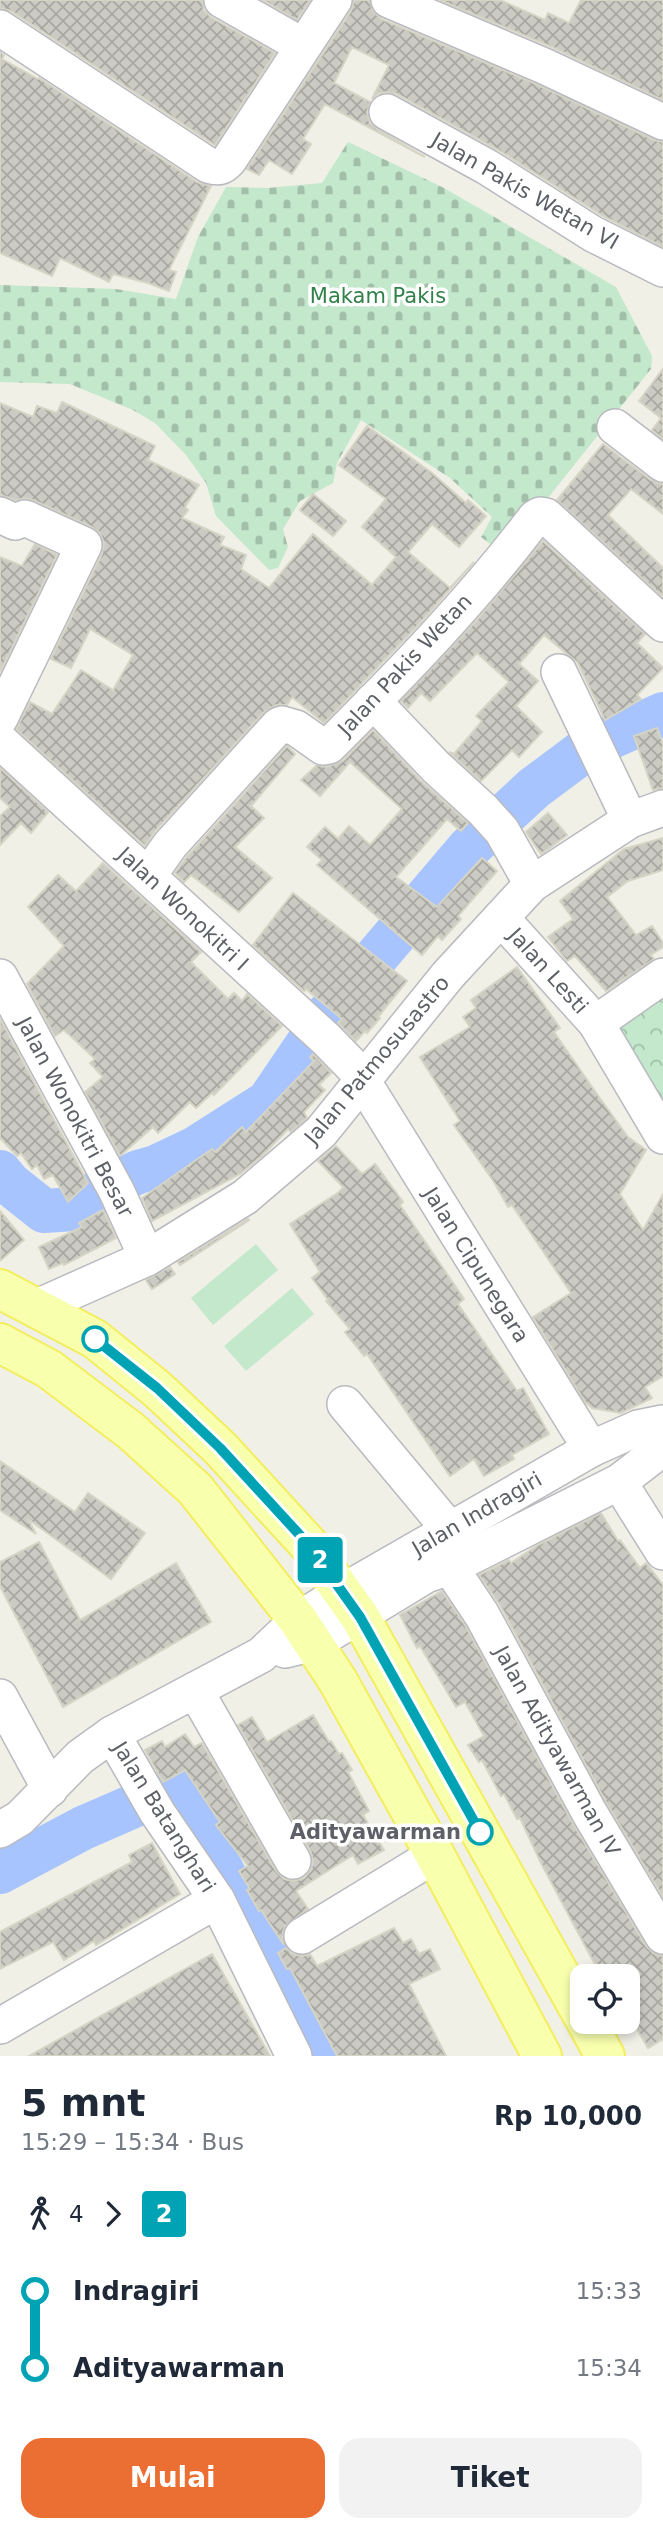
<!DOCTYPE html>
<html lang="id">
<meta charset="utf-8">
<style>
body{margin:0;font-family:"DejaVu Sans",sans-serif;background:#f2f2f3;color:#1f2937;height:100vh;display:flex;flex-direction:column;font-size:26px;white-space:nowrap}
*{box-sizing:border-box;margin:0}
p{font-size:23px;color:#747a83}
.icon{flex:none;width:38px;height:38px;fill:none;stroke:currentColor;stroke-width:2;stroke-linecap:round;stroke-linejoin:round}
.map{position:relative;height:2056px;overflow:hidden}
.side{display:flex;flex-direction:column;background:#fff;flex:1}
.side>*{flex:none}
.badge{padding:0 14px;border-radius:5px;font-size:24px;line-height:46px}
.fabs{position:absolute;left:570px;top:1964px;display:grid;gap:14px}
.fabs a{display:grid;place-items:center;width:70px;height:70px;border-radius:14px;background:#fff;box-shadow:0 4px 10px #0003;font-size:35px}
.map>.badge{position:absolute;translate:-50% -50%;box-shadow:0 0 0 4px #fff}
.legs{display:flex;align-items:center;gap:10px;height:77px;padding:0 21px;font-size:23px}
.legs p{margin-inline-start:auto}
.overview{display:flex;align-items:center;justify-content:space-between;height:119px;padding:0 21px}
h1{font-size:38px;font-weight:700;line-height:52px}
.action{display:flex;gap:14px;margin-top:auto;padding:14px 21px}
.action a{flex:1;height:80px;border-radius:21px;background:#eb6e32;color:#fff;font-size:28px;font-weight:700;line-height:80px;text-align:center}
.action a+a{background:#f2f2f3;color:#1f2937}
ul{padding:0 21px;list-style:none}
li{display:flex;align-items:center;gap:24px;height:77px;font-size:26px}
li i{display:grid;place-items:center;width:10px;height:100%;margin:0 9px;background:currentColor}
li i::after{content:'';width:18px;height:18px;margin:-9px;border:5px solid;border-radius:50%;background:#fff}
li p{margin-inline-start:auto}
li:first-child i{background:linear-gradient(#0000 50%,currentColor 0)}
li:last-child i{background:linear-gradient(currentColor 50%,#0000 0)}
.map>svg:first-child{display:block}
</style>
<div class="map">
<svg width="663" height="2056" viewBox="0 0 663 2056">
<defs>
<pattern id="cemetery-stones" width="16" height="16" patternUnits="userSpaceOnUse" patternTransform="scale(1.75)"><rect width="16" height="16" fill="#c3e8cc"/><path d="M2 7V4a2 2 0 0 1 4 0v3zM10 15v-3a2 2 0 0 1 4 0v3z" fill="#a2bfa9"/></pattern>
<pattern id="park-crowns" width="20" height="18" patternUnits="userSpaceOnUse" patternTransform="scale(1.75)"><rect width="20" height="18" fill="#c3e8cc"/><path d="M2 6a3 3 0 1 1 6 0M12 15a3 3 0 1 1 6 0" fill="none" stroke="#a2bfa9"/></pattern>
<pattern id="building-cross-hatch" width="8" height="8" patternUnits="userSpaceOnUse" patternTransform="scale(1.75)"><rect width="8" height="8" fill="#cbcbc3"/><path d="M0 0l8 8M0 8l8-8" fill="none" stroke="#a8a8a2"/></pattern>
</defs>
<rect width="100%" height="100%" fill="#f0f0e7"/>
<polygon fill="url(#cemetery-stones)" points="348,142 442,187 616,287 652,356 651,369 503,554 481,537 492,517 450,478 361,420 337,463 333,483 300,501 283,529 288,547 278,568 269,570 216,516 206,483 186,455 155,423 133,410 70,384 0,382 0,285 116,289 176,299 198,237 226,187 268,188 322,183"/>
<polygon fill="url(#park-crowns)" points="663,990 663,1108 616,1022"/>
<g fill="#c3e8cc">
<polygon points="256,1244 278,1270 213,1325 191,1298"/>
<polygon points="292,1288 314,1314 246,1371 224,1346"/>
</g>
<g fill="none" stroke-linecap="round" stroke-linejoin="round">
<g stroke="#a8c4ff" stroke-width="44">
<polyline points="596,744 663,714"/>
<polyline points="0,1172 10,1184 44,1211 74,1209 97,1192 138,1172 156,1167 194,1149 268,1102 327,1015 468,849 534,788 589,747"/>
<polyline points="0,1872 83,1828 177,1787 322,2056"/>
</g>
</g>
<g fill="url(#building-cross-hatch)" stroke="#d5d4c5" stroke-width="2">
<polygon points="0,0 202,0 204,10 212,18 275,53 215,145 11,11 0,8"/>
<polygon points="263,0 310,0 297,20"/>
<polygon points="354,0 369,0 373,11 381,19 536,84 654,140 663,142 663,247 603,216 497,149 397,94 386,92 377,94 372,99 389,65 352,47 334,83 370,102 367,113 370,123 377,129 425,157 325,104 303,139 311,144 292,174 269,160 259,175 247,169 351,11"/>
<polygon points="440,0 500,0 545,20 548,13 569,23 581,0 663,0 663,100 552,47"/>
<polygon points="0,52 4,55 2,59 38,79 39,78 197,182 211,186 169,270 176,272 169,291 148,283 113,274 109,282 60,258 52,276 0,253"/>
<polygon points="663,369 663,439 652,430 661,418 639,401"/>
<polygon points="62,402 155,446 148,460 199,485 185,507 188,510 182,518 224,537 220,545 246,555 241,569 269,588 313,534 372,585 396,557 362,527 386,499 339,465 367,426 432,473 466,503 468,500 486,516 459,547 432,524 408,552 450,588 474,562 421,622 324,723 292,697 287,705 276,705 265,711 155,831 145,846 16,729 30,702 52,714 81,670 113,690 133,655 90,629 71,668 51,659 102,554 104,543 100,533 92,527 33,500 25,498 16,500 0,495 0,403 33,417 37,406 57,413"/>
<polygon points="603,444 651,480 663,484 663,514 631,489 608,515 663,568 663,597 557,500"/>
<polygon points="313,494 346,521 333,536 300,510"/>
<polygon points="543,541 645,634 637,643 663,668 637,695 641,699 605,720 578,663 544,635 519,664 538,681 516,706 542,732 519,757 512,750 481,781 449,752 454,754 482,721 476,716 509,682 477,653 430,701 421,693 408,708 401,701 477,620"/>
<polygon points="35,544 57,555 0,672 0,557 22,566"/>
<polygon points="657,728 663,743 663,788 653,790 634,736"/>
<polygon points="373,730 421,781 468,823 461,831 447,819 396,877 437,907 482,858 497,871 458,916 461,919 442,940 438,936 422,955 317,865 322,860 307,847 325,827 338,839 349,826 370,845 402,809 350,762 320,796 301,780 317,765 326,767 343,761"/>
<polygon points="287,746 295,754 251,806 264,818 235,847 272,878 239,912 191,875 184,882 175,873 186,858"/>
<polygon points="0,768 48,812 31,833 21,823 0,845 0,816 10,807 0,798"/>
<polygon points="548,813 567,835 541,854 526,832"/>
<polygon points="663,838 663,870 628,881 607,897 636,935 652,926 663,943 663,947 651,955 654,959 606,991 575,956 567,961 548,937 573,919 560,901 624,849"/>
<polygon points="103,863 201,952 191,962 228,999 234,993 242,1001 247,994 282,1026 214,1095 212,1093 196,1108 190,1102 158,1133 153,1127 120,1156 85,1092 103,1077 90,1063 95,1059 64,1030 55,1036 27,984 64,946 28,907 58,875 76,891"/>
<polygon points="293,893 407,981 378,1017 380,1018 367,1033 365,1031 356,1041 338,1023 342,1019 306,989 304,991 253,945"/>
<polygon points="517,967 560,1028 554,1032 599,1097 628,1137 646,1150 620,1194 643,1230 663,1194 663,1376 645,1387 652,1398 621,1413 592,1408 585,1402 533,1317 571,1293 512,1205 508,1207 494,1182 454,1125 460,1121 420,1057 470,1027 463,1017 476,1008 471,1000"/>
<polygon points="0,1019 88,1183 68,1202 53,1175 44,1179 37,1165 32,1169 21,1153 17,1156 0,1138"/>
<polygon points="313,1054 331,1073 319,1085 325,1090 304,1112 307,1118 291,1132 288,1129 263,1155 240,1174 152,1221 142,1198 212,1149 215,1152 242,1127 246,1132 314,1061 310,1057"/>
<polygon points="336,1146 362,1174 375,1164 403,1202 400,1205 464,1299 458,1304 517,1391 523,1388 549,1434 512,1455 514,1459 484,1476 474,1459 450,1476 367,1354 364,1356 345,1332 350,1329 326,1301 328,1300 312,1278 320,1272 290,1224 339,1192 343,1187 318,1161"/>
<polygon points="103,1210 116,1238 64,1265 63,1263 49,1269 39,1247 82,1227 79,1223"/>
<polygon points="0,1211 24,1240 0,1261"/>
<polygon points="248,1219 249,1220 180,1265 178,1262"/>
<polygon points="170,1267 175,1274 152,1289 146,1280"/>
<polygon points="0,1461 75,1512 88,1493 145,1533 111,1579 28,1519 36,1534 0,1510"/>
<polygon points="601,1513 618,1541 620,1540 640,1568 646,1563 663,1585 663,1897 606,1802 500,1605 479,1575 509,1560 511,1563 536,1546"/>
<polygon points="39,1542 80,1620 176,1563 211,1622 63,1707 0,1586 0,1562"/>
<polygon points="442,1591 465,1625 572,1822 646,1946 653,1953 663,1956 663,2039 648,2048 628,2014 628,1976 601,1976 541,1863 520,1818 517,1819 504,1794 501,1796 482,1760 479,1762 468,1745 484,1736 465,1702 456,1707 420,1646 417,1648 400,1615"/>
<polygon points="313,1715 329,1742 331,1741 339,1754 342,1753 352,1770 348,1772 369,1811 363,1815 384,1850 358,1864 353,1855 296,1891 308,1909 285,1926 282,1936 284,1945 261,1910 259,1911 247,1890 250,1889 239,1871 248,1866 216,1825 220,1822 185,1770 163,1782 145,1750 162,1741 165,1747 185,1734 194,1747 202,1743 276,1871 284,1879 294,1881 304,1878 311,1870 313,1862 311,1852 238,1725 252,1717 267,1742"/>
<polygon points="152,1843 180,1894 96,1945 94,1941 64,1960 53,1942 0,1969 0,1932 132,1862 129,1855"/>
<polygon points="394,1928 403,1943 411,1939 419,1954 430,1949 440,1969 409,1984 446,2056 337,2056 290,1968 287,1969 278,1953 286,1948 293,1954 302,1956 310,1954 317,1966"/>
<polygon points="212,1954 270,2056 29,2056"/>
</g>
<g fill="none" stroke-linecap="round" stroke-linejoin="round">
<defs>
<g id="minor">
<polyline points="222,0 303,46"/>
<polyline points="389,0 544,66 663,122"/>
<path d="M0,28L208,165C218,168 222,168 229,160L334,0"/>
<polyline points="387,112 487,167 593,234 663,269"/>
<polyline points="615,427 663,464"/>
<polyline points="0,515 15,522 25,518 84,545 0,718"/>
<polyline points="559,672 630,820"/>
<polyline points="373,701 436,767 483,810 502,831 532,884"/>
<polyline points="0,741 326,1039 364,1078"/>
<path d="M148,876L170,845L279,725L282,724L296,728L323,747L329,746C401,674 474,599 535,518L540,515L546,516L663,624"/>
<polyline points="501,918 596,1023 663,1136"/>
<polyline points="0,977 117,1192 147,1258"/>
<polyline points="596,1023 663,976"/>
<polyline points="362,1080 591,1449"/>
<polyline points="35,1308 147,1258 245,1197 321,1132 448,975 532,884 630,820 663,808"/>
<polyline points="345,1404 450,1530"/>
<polyline points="619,1482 663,1552"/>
<polyline points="450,1567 482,1615 589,1812 663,1936"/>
<polyline points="285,1650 314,1643 426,1575 450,1567 619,1482 663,1448"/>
<polyline points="195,1690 293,1861"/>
<polyline points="0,1697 50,1789"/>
<polyline points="112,1734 157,1812 217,1900 294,2056"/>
<polyline points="0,1830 20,1818 80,1757 112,1734 261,1655 298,1620 344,1591 591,1449 638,1428 663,1423"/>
<polyline points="302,1936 435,1855"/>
<polyline points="0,2026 217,1900"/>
</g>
<g id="major">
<polyline points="0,1289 95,1339 157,1389 220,1448 308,1544 360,1617 583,2016"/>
<polyline points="0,1343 49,1369 131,1431 195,1489 298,1620 338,1681 435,1855 542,2056"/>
<polyline points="586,2021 605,2056"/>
</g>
</defs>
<use href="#minor" stroke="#b9bac0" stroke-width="38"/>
<use href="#major" stroke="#f3ee5d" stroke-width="42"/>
<use href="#minor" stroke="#fff" stroke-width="35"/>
<use href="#major" stroke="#f8ffad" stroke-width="38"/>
</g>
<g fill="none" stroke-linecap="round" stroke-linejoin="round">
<defs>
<polyline id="line-1" points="95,1339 157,1388 220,1448 308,1544 360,1617 480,1832"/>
</defs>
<use href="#line-1" stroke="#fff" stroke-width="16"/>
<use href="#line-1" stroke="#00a3b4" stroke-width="10"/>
</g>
<g fill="#fff" stroke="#00a3b4" stroke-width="3.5">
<circle cx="95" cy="1339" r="12"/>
<circle cx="480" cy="1832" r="12"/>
</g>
<g text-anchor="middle" stroke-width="7" stroke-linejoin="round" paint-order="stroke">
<g font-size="21" fill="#5e6067" stroke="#fff">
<text transform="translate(525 191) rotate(30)" y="7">Jalan Pakis Wetan VI</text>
<text transform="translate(405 665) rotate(-47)" y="7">Jalan Pakis Wetan</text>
<text transform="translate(183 909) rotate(43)" y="7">Jalan Wonokitri I</text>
<text transform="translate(548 971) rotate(48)" y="7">Jalan Lesti</text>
<text transform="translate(377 1060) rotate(-50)" y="7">Jalan Patmosusastro</text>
<text transform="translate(75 1117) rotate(62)" y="7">Jalan Wonokitri Besar</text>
<text transform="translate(476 1265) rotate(58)" y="7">Jalan Cipunegara</text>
<text transform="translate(477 1514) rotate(-30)" y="7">Jalan Indragiri</text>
<text transform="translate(557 1751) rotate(61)" y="7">Jalan Adityawarman IV</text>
<text transform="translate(164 1817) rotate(58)" y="7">Jalan Batanghari</text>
</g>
<g font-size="21" fill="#33814a" stroke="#fff">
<text x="378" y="303">Makam Pakis</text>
</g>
<g font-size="21" font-weight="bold" fill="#5e6067" stroke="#fff" text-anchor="end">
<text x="461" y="1839">Adityawarman</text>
</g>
</g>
</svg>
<div class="fabs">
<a><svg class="icon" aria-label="locate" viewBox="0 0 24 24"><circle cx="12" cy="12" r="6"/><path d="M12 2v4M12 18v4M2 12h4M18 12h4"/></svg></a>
</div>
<b class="badge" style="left:320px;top:1560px;background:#00a3b4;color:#fff">2</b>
</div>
<section class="side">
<div class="overview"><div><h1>5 mnt</h1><p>15:29 – 15:34 · Bus</p></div><b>Rp 10,000</b></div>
<div class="legs"><svg class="icon" aria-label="walk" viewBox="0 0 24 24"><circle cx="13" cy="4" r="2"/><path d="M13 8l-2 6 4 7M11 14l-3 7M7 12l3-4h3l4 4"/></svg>4<svg class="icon" aria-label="forward" viewBox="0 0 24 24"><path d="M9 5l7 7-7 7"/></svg><b class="badge" style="background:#00a3b4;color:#fff">2</b></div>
<ul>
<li><i style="color:#00a3b4"></i><b>Indragiri</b><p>15:33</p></li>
<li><i style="color:#00a3b4"></i><b>Adityawarman</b><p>15:34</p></li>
</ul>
<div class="action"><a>Mulai</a><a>Tiket</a></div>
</section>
